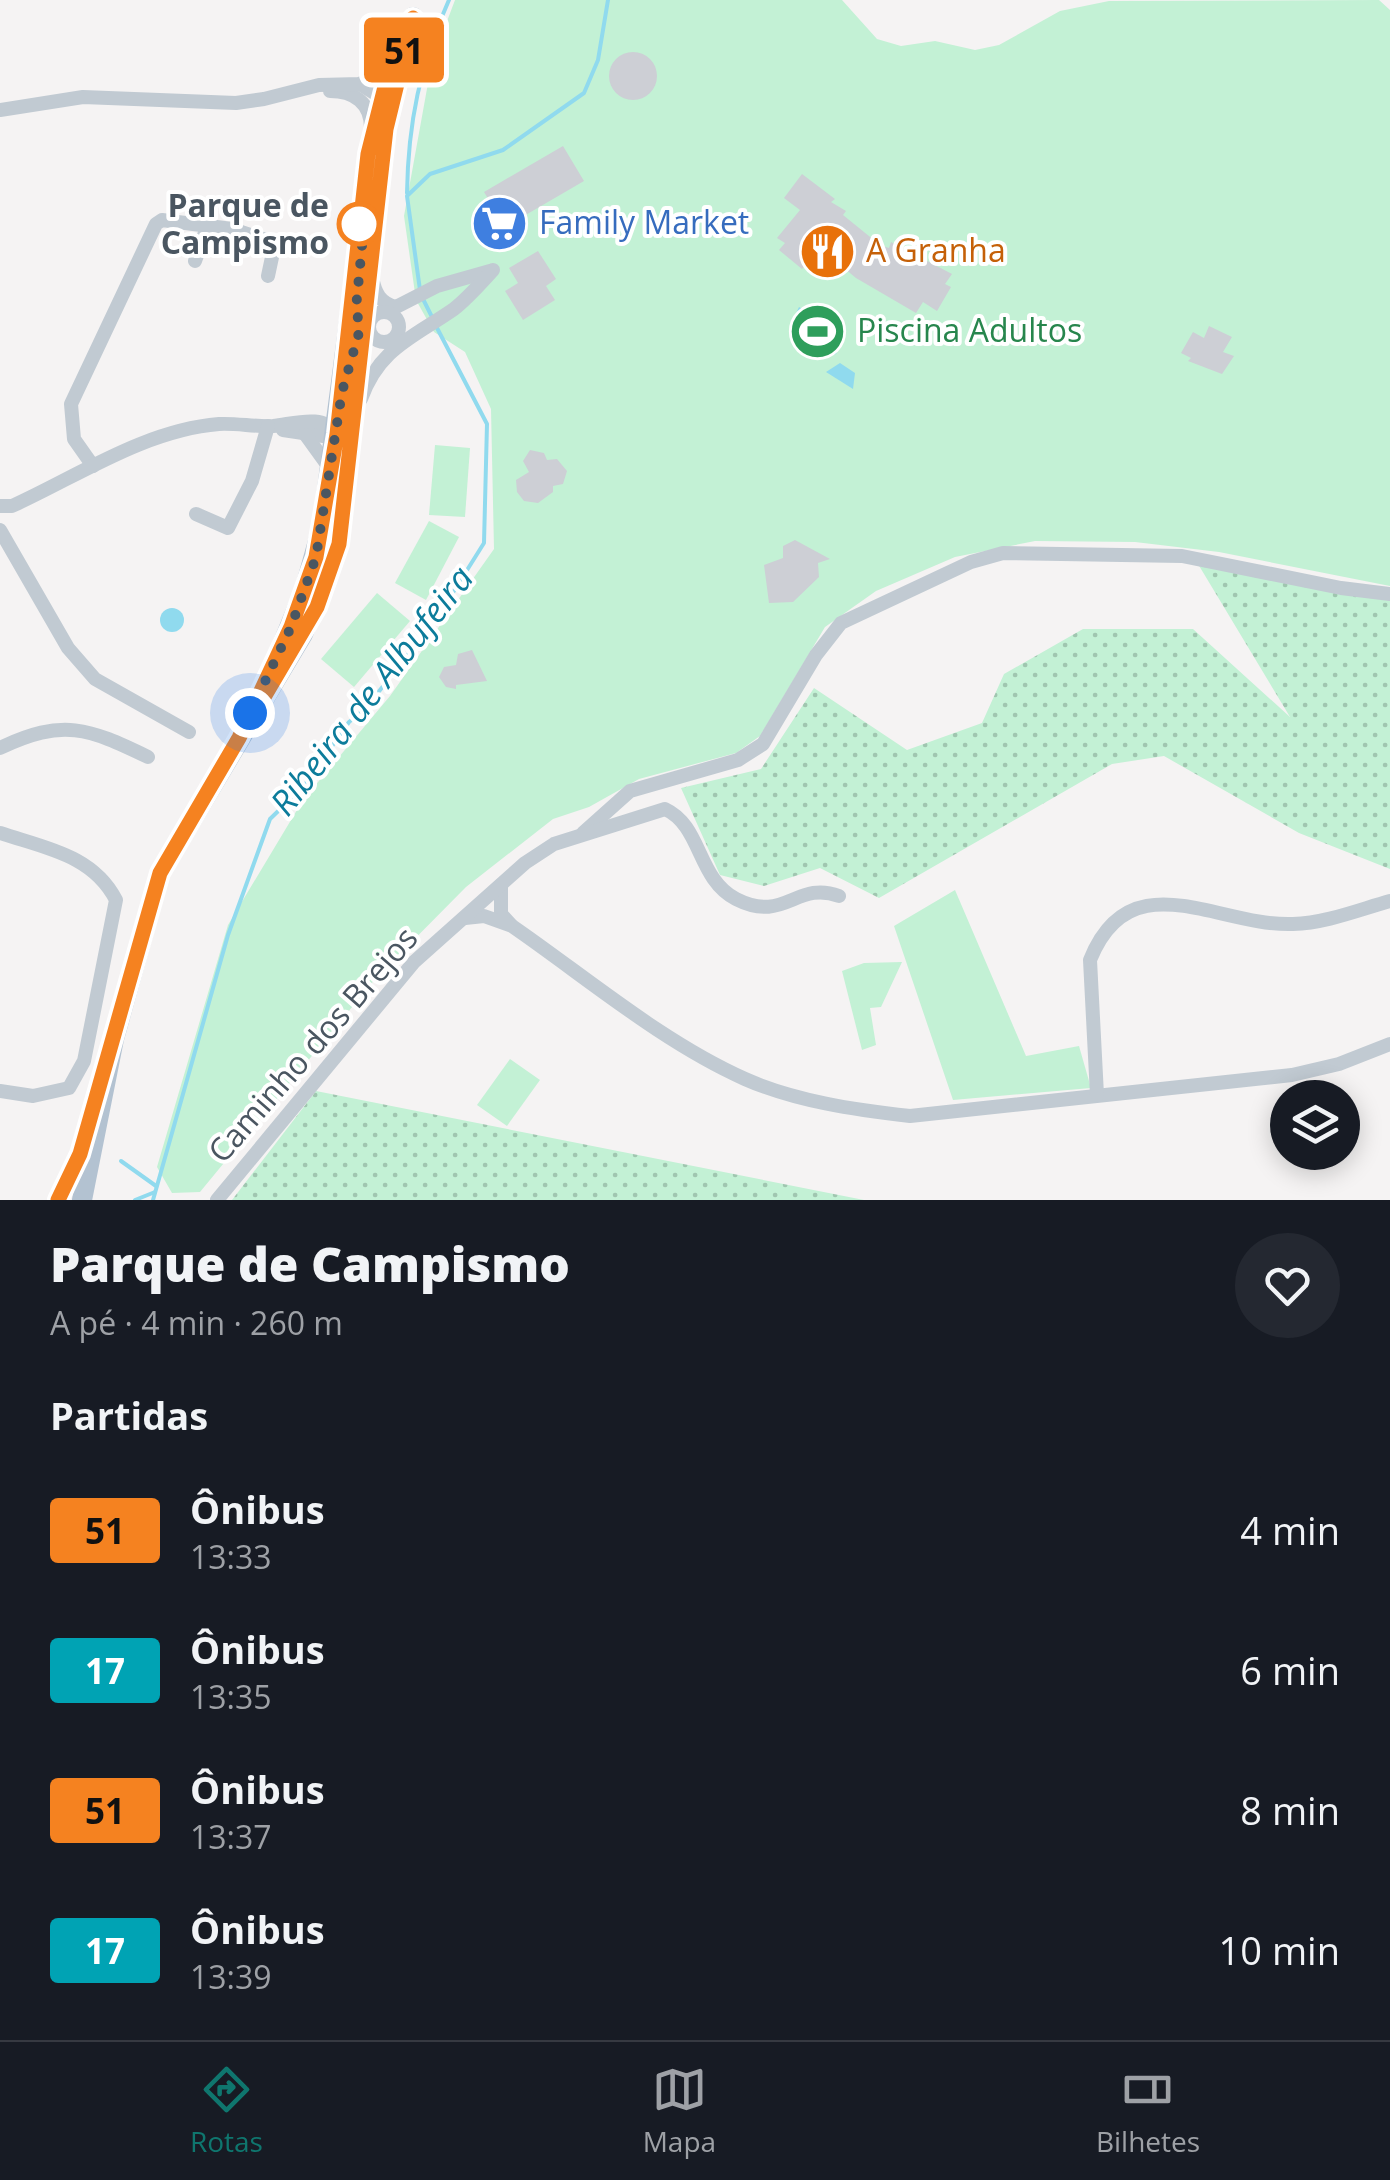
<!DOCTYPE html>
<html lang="pt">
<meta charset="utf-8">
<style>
body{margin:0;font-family:"Open Sans",sans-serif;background:#242831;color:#f1f3f6;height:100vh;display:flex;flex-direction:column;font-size:38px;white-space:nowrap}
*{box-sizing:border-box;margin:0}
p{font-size:32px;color:#9ea1a6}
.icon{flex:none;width:55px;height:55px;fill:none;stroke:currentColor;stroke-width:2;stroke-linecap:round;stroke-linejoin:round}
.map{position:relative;height:1200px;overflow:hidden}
.details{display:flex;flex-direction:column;background:#171b24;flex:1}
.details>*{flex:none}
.badge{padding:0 20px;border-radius:8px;font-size:35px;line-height:65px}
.tools{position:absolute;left:1270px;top:1080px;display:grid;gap:20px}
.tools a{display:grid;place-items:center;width:90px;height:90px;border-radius:50%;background:#171b24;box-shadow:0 5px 25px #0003;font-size:50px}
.you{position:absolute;width:50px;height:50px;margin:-25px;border:8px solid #fff;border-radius:50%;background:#1a73e8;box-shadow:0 0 0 15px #1a73e833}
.map>.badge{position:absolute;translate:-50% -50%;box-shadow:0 0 0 5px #fff}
h2{padding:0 50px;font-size:38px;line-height:90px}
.round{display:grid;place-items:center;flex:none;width:105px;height:105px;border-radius:52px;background:#242831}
.overview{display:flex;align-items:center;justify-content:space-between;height:170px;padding:0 50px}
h1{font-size:48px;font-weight:800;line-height:75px}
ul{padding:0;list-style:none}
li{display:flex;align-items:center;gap:30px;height:140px;padding:0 50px}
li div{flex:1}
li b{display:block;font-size:38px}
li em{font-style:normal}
li .badge{min-width:110px;font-weight:700;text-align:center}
.tab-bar{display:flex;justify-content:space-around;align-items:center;height:140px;border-top:2px solid #363941;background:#171b24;font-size:28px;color:#9ea1a6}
.tab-bar a{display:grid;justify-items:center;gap:5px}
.tab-bar .selected{color:#0f766e}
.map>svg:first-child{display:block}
</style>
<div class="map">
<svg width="1390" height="1200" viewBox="0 0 1390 1200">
<defs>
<pattern id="grass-dots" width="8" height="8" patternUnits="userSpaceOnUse" patternTransform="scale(2.5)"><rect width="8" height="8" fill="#c3f1d5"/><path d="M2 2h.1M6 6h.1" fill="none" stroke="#a0c6b0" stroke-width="1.8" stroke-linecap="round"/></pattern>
</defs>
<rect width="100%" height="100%" fill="#f5f3f3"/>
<g fill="url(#grass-dots)">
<polygon points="1198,564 1390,598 1390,869 1299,833 1164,756 1112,764 879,898 820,868 764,886 720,875 681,788 761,769 814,688 907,750 982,723 1004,674 1083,629 1193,629 1290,717"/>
<polygon points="316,1091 864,1200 232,1200"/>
</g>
<g fill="#c3f1d5">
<polygon points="455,0 842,0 877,39 901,46 935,41 975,50 999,45 1060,11 1109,1 1379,0 1390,10 1390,586 1219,552 1135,542 1035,541 955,557 876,591 825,627 760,736 736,753 639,779 589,807 553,819 466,887 376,978 200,1192 172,1193 157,1167 228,925 303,800 390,696 494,549 491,409 465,352 434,332 416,300 404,216 432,61"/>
<polygon points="435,445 470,448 465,517 429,515"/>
<polygon points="429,521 459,537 426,600 395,583"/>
<polygon points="377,593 410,621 354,687 321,659"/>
<polygon points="955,890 1026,1056 1079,1046 1091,1088 953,1100 894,926"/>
<polygon points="902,962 881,1007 870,1008 876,1045 862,1050 842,971 864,963"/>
<polygon points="510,1059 540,1080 507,1126 477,1105"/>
</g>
<g fill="#90daee">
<polygon points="799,307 844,334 836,354 822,358 818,341 796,329 794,317"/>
<polygon points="840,363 855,373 853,389 826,372"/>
<circle cx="172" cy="620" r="12"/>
</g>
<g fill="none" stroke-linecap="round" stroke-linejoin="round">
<g stroke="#90daee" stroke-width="4">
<path d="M407,193C408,124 420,64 449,0"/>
<polyline points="420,290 407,196 430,174 503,150 584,93 598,60 608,0"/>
<polyline points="423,299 432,317"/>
<polyline points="121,1161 156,1186"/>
<polyline points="135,1200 155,1192"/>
<polyline points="153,1200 228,935 270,819 304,786 349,722 365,709 437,618 484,543 487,424 436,326"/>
</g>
</g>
<g fill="#cdcfd5">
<circle cx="633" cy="76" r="24"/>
<polygon points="563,146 584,181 500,230 486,209 492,205 484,192"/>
<polygon points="802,174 835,199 831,202 846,211 843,215 880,245 889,248 891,242 952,274 945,284 951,287 937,311 923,302 916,313 856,278 821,249 802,269 779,250 785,243 777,238 800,210 784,198"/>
<polygon points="538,251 556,279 546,286 555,300 523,320 505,291 518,283 509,268"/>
<polygon points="1209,326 1232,337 1223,352 1234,356 1222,374 1188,361 1191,358 1181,353 1193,332 1204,338"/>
<polygon points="530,450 544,453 547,460 557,459 567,471 563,484 553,486 553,492 538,503 524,501 517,492 516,480 529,472 523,461"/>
<polygon points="795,540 830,559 818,563 819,577 793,602 769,603 764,565 783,558 783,546"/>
<polygon points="472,650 487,681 456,685 456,689 446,687 439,677 444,667 456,665 458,654"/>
</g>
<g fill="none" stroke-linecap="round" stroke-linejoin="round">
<g stroke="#c1cad2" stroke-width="14">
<polyline points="360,84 384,99 387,114"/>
<path d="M330,91C354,91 371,103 371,128"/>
<polyline points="0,110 83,97 236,103 264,99 319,85 360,84 371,78 395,47"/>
<polyline points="195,261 208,224"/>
<path d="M372,277C375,293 380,303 396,307L437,286L490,271"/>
<circle cx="384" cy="327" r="15"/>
<path d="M361,399C379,348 414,337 454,309C468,298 481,283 493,270"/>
<polyline points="283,430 330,437 340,434"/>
<polyline points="305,434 331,470"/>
<polyline points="93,466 74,439 71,404 156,224 162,220 232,229 275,243 268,276"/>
<path d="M0,506H12C78,476 145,430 219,424C237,423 255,427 273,426C294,424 323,413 337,434"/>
<polyline points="196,514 228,528 252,481 268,426"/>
<polyline points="0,530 68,648 95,679 189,732"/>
<path d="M0,748C63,718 88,728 148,757"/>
<path d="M0,833C45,848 93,855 116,900L84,1061L69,1088L33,1096L0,1091"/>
<polyline points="583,833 630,791 738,760 763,744 816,655 841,623 971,562 1003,553 1182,556 1341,588 1390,594"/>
<polyline points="501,885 501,914 511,925"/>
<path d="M465,918L484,916L512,926C586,977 662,1042 745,1079C795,1101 855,1110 910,1116L1292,1075L1339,1064L1390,1044"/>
<path d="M1097,1095L1090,960C1130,859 1218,927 1293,924C1326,923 1358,910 1390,901"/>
<path d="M217,1200L414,962L525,863L554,844L665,809C702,826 697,879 736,899C785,924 796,880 839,896"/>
</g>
<g stroke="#b3c2d1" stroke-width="20">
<polyline points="282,645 304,591 322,527 376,115"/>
<polyline points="58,1200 78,1161"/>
<polyline points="82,1200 114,1039 160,873 303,634 339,544 386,129 413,17"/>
</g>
</g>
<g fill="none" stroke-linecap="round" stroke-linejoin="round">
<defs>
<polyline id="line" points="58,1200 80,1154 160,873 239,738 291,627 316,557 337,434 368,154 395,47 413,18 386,129 339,544 317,607 254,714"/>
</defs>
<use href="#line" stroke="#fff" stroke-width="22"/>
<use href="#line" stroke="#f58220" stroke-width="15"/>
<polyline stroke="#4a5661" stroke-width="10" stroke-dasharray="0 18" points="250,713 291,627 316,557 342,392 360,329 356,308 364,225 359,224"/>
</g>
<defs>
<symbol id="supermarket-disc" viewBox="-11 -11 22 22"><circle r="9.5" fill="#3f7fe0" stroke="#fff"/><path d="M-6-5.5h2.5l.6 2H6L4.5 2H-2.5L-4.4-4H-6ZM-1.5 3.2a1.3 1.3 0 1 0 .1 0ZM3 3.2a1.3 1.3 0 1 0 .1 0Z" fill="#fff"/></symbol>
<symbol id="restaurant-disc" viewBox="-11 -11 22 22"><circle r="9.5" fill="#e8710a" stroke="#fff"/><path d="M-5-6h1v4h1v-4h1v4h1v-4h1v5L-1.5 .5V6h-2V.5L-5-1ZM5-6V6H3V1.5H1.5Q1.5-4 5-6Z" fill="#fff"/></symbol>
<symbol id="stadium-disc" viewBox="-11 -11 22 22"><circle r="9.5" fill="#2e9e5b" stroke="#fff"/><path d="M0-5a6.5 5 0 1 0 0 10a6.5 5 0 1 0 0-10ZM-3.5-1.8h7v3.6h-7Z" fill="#fff"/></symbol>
</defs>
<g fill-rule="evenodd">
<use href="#supermarket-disc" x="468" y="192" width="63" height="63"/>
<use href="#restaurant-disc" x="796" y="220" width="63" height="63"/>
<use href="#stadium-disc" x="786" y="300" width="63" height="63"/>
</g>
<circle fill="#fff" stroke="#f58220" stroke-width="5" cx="359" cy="224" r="20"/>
<g text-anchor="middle" stroke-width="8" stroke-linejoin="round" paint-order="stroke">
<g font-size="32" font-weight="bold" fill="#4a5661" stroke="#fff" text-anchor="end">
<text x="329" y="217">Parque de<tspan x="329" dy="37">Campismo</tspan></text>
</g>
<g font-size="32" fill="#366cbe" stroke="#fff" text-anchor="start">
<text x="539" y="234">Family Market</text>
</g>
<g font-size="32" fill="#c56008" stroke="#fff" text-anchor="start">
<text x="866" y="262">A Granha</text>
</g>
<g font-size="32" fill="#27864d" stroke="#fff" text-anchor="start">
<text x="857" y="342">Piscina Adultos</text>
</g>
<g font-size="32" fill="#4a5661" stroke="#fff">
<text transform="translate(313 1045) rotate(-49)" y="11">Caminho dos Brejos</text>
</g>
<g font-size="35" font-style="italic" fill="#0c7c9b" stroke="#fff">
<text transform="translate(372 691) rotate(-52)" y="12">Ribeira de Albufeira</text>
</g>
</g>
</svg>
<div class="tools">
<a><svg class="icon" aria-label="layers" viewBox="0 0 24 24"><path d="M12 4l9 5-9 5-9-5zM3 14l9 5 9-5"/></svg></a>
</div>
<div class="you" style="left:250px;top:713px"></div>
<b class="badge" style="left:404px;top:50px;background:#f58220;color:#111">51</b>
</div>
<section class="details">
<div class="overview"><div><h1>Parque de Campismo</h1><p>A pé · 4 min · 260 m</p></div><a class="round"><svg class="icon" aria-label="heart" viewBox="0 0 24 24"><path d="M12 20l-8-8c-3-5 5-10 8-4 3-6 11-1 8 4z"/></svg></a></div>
<h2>Partidas</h2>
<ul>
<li><span class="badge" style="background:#f58220;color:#111">51</span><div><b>Ônibus</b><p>13:33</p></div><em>4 min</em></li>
<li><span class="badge" style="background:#00a3b4;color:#fff">17</span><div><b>Ônibus</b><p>13:35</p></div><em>6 min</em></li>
<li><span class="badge" style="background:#f58220;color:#111">51</span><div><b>Ônibus</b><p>13:37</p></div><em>8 min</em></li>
<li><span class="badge" style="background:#00a3b4;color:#fff">17</span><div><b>Ônibus</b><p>13:39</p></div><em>10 min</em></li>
</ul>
</section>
<nav class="tab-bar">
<a class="selected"><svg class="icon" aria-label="directions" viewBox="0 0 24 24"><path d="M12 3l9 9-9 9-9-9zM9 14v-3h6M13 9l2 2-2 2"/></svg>Rotas</a>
<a><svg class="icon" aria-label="map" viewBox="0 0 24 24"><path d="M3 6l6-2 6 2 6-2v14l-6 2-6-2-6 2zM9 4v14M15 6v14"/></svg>Mapa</a>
<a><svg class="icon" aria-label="tickets" viewBox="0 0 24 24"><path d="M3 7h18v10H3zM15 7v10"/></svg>Bilhetes</a>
</nav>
